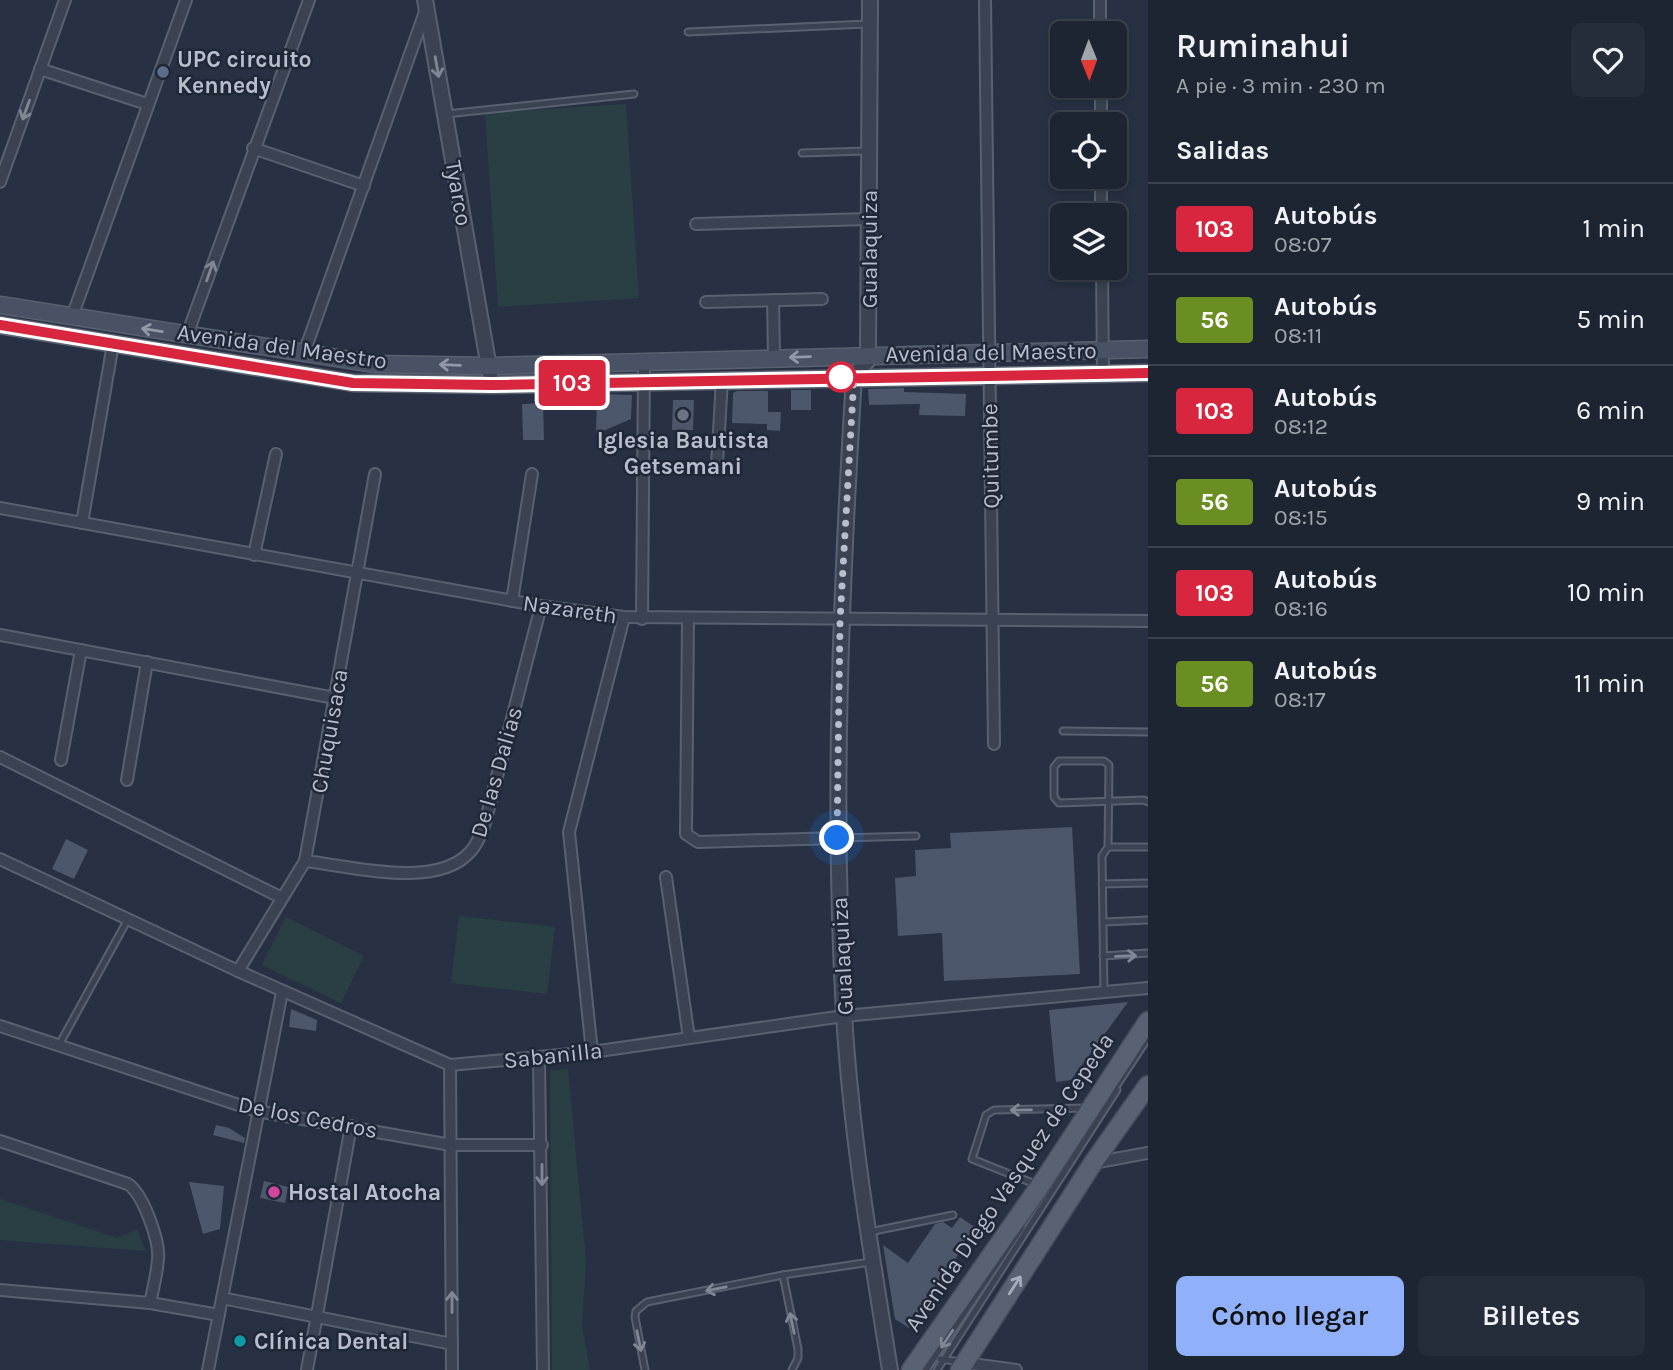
<!DOCTYPE html>
<html lang="es">
<meta charset="utf-8">
<style>
body{margin:0;font-family:Karla,sans-serif;background:#252d3a;color:#f1f3f6;height:100vh;display:flex;flex-direction:column;font-size:26px;white-space:nowrap}
*{box-sizing:border-box;margin:0}
p{font-size:23px;color:#a0a5ac}
.icon{flex:none;width:38px;height:38px;fill:none;stroke:currentColor;stroke-width:2;stroke-linecap:round;stroke-linejoin:round}
.map{position:relative;flex:1;overflow:hidden}
.sheet{display:flex;flex-direction:column;background:#1d2532;width:525px}
.sheet>*{flex:none}
.badge{padding:0 14px;border-radius:5px;font-size:24px;line-height:46px}
.needle{width:46px;rotate:179deg}
.fabs{position:absolute;left:1050px;top:21px;display:grid;gap:14px}
.fabs a{display:grid;place-items:center;width:77px;height:77px;border-radius:10px;background:#1d2532;box-shadow:0 4px 10px #0003,0 0 0 2px #3b424d;font-size:35px}
.you{position:absolute;width:35px;height:35px;margin:-18px;border:5px solid #fff;border-radius:50%;background:#1a73e8;box-shadow:0 0 0 10px #1a73e833}
.map>.badge{position:absolute;translate:-50% -50%;box-shadow:0 0 0 4px #fff}
h2{padding:0 28px;font-size:26px;line-height:63px}
.round{display:grid;place-items:center;flex:none;width:74px;height:74px;border-radius:10px;background:#252d3a}
.summary{display:flex;align-items:center;justify-content:space-between;height:119px;padding:0 28px}
h1{font-size:33px;font-weight:600;line-height:52px}
.primary-button{display:flex;gap:14px;margin-top:auto;padding:14px 28px}
.primary-button a{flex:1;height:80px;border-radius:10px;background:#90b1f9;color:#111;font-size:28px;font-weight:600;line-height:80px;text-align:center}
.primary-button a+a{background:#252d3a;color:#f1f3f6}
ul{padding:0;list-style:none}
li{display:flex;align-items:center;gap:21px;height:91px;padding:0 28px;border-top:2px solid #3b424d}
li div{flex:1}
li b{display:block;font-size:26px}
li em{font-style:normal}
li .badge{min-width:77px;font-weight:700;text-align:center}
main{display:flex;flex:1;min-height:0}
.map>svg:first-child{display:block}
</style>
<main>
<div class="map">
<svg width="1148" height="1370" viewBox="0 0 1148 1370">
<rect width="100%" height="100%" fill="#273143"/>
<g fill="#293f44">
<polygon points="626,104 639,298 498,307 485,113"/>
<polygon points="459,916 555,927 547,994 451,983"/>
<polygon points="286,917 364,956 341,1003 262,965"/>
<polygon points="568,1069 586,1262 582,1325 590,1370 552,1370 550,1071"/>
<polygon points="0,1199 117,1238 137,1229 146,1251 0,1240"/>
</g>
<g fill="#4d576c">
<polygon points="904,388 904,392 966,394 965,416 919,415 920,404 869,405 868,389"/>
<rect x="791" y="390" width="20" height="20"/>
<polygon points="737,391 768,391 768,412 781,412 780,431 767,430 767,424 732,423 733,393"/>
<polygon points="597,394 632,395 631,419 596,434"/>
<polygon points="673,400 694,400 693,430 672,430"/>
<polygon points="543,403 544,440 523,440 522,404"/>
<polygon points="1072,827 1080,974 944,981 942,933 898,936 895,878 916,876 915,850 951,848 950,833"/>
<polygon points="66,839 88,850 74,879 52,869"/>
<polygon points="1128,1002 1071,1080 1056,1082 1049,1010"/>
<polygon points="291,1009 317,1020 316,1031 289,1027"/>
<polygon points="216,1125 229,1128 245,1138 244,1143 213,1135"/>
<polygon points="264,1181 288,1187 285,1203 260,1198"/>
<polygon points="189,1182 224,1186 220,1229 203,1234"/>
<polygon points="960,1217 976,1228 909,1328 895,1319 883,1245 908,1263 935,1224 943,1222 952,1228"/>
</g>
<g fill="none" stroke-linecap="round" stroke-linejoin="round">
<defs>
<g id="service">
<polyline points="688,32 867,24"/>
<polyline points="446,114 634,94"/>
<polyline points="802,153 866,151"/>
<polyline points="1063,731 1148,732"/>
<polyline points="838,838 916,836"/>
<polyline points="1108,847 1148,847"/>
<polyline points="1102,884 1148,883"/>
<polyline points="1104,922 1148,920"/>
<polyline points="1103,956 1148,953"/>
<polyline points="1104,993 1102,856 1108,847 1109,765 1104,761 1059,761 1054,767 1054,797 1059,803 1144,800 1148,802"/>
<polyline points="59,1045 128,919"/>
<polyline points="1113,1091 1148,1038"/>
<polyline points="1035,1184 972,1159 986,1115 994,1110 1086,1108"/>
<polyline points="869,1232 953,1215"/>
<polyline points="783,1275 798,1349 798,1358 792,1370"/>
<polyline points="940,1359 962,1362"/>
<polyline points="645,1370 635,1317 636,1311 647,1302 783,1275 871,1262"/>
<polyline points="926,1370 1022,1227"/>
<polyline points="937,1370 1117,1090"/>
</g>
<g id="minor">
<polyline points="985,0 994,744"/>
<polyline points="1100,0 1100,33"/>
<polyline points="40,69 147,104"/>
<polyline points="1101,86 1101,124"/>
<polyline points="253,148 364,186"/>
<polyline points="1101,177 1101,215"/>
<polyline points="0,182 65,0"/>
<polyline points="696,224 869,219"/>
<polyline points="1102,268 1103,374"/>
<polyline points="773,300 774,358"/>
<polyline points="706,302 822,299"/>
<polyline points="72,317 186,0"/>
<polyline points="187,335 309,0"/>
<polyline points="304,353 426,9"/>
<polyline points="717,464 722,380"/>
<polyline points="0,508 541,606 624,617 1148,621"/>
<polyline points="82,523 113,344"/>
<polyline points="254,555 276,454"/>
<polyline points="512,601 532,474"/>
<polyline points="642,619 644,363"/>
<polyline points="688,620 686,834 698,842 837,838"/>
<polyline points="0,635 335,698"/>
<polyline points="0,757 280,897"/>
<polyline points="61,760 81,650"/>
<polyline points="127,780 147,662"/>
<polyline points="0,859 238,971 450,1065 592,1052 844,1016 1148,988"/>
<path d="M305,861C350,866 436,890 470,852C478,844 481,833 485,823L541,606"/>
<polyline points="666,877 689,1038"/>
<polyline points="238,971 305,861 375,474"/>
<polyline points="0,1026 257,1111 451,1145 542,1145"/>
<polyline points="592,1052 569,832 624,617"/>
<polyline points="539,1058 543,1370"/>
<polyline points="450,1065 452,1370"/>
<path d="M0,1141L128,1184C143,1194 160,1241 158,1259C157,1274 153,1289 150,1303"/>
<polyline points="1093,1163 1148,1153"/>
<polyline points="0,1290 150,1303 219,1315"/>
<polyline points="222,1298 452,1344"/>
<polyline points="965,1363 1016,1370"/>
<polyline points="208,1370 282,992"/>
<polyline points="307,1370 351,1126"/>
</g>
<g id="tertiary">
<polyline points="425,0 492,385"/>
<path d="M870,0L868,354V360L854,376C841,591 832,799 844,1014C851,1134 871,1252 890,1370"/>
</g>
<g id="secondary">
<polyline points="0,305 375,364 489,366 1148,349"/>
<polyline points="0,325 353,383 492,385 1148,373"/>
</g>
<g id="primary">
<polyline points="911,1370 1044,1180 1148,1021"/>
<polyline points="960,1370 1093,1163 1148,1085"/>
</g>
</defs>
<use href="#service" stroke="#596170" stroke-width="9"/>
<use href="#minor" stroke="#596170" stroke-width="14"/>
<use href="#tertiary" stroke="#596170" stroke-width="18"/>
<use href="#secondary" stroke="#596170" stroke-width="19"/>
<use href="#primary" stroke="#454c5c" stroke-width="21"/>
<use href="#service" stroke="#3b4352" stroke-width="5"/>
<use href="#minor" stroke="#3b4352" stroke-width="10"/>
<use href="#tertiary" stroke="#3b4352" stroke-width="14"/>
<use href="#secondary" stroke="#495165" stroke-width="16"/>
<use href="#primary" stroke="#596272" stroke-width="18"/>
</g>
<defs><path id="oneway-shaft" d="M-6 0H5M1.5-3L5.5 0L1.5 3" fill="none" stroke-width="1.6" stroke-linecap="round" stroke-linejoin="round" transform="scale(1.75)"/></defs>
<g stroke="#808795">
<use href="#oneway-shaft" transform="translate(437 67) rotate(80)"/>
<use href="#oneway-shaft" transform="translate(26 110) rotate(110)"/>
<use href="#oneway-shaft" transform="translate(210 271) rotate(-71)"/>
<use href="#oneway-shaft" transform="translate(1126 956) rotate(-2)"/>
<use href="#oneway-shaft" transform="translate(1021 1110) rotate(179)"/>
<use href="#oneway-shaft" transform="translate(542 1175) rotate(90)"/>
<use href="#oneway-shaft" transform="translate(716 1289) rotate(169)"/>
<use href="#oneway-shaft" transform="translate(452 1302) rotate(-90)"/>
<use href="#oneway-shaft" transform="translate(792 1323) rotate(-102)"/>
<use href="#oneway-shaft" transform="translate(947 1339) rotate(124)"/>
<use href="#oneway-shaft" transform="translate(639 1341) rotate(78)"/>
</g>
<g stroke="#9198a8">
<use href="#oneway-shaft" transform="translate(152 330) rotate(-171)"/>
<use href="#oneway-shaft" transform="translate(800 357) rotate(178)"/>
<use href="#oneway-shaft" transform="translate(450 365) rotate(-178)"/>
</g>
<use stroke="#a5acba" href="#oneway-shaft" transform="translate(1015 1285) rotate(-57)"/>
<g fill="none" stroke-linecap="round" stroke-linejoin="round">
<defs>
<polyline id="line" points="0,325 353,383 492,385 1148,373"/>
</defs>
<use href="#line" stroke="#fff" stroke-width="16"/>
<use href="#line" stroke="#d7263d" stroke-width="10"/>
<polyline stroke="#b8becc" stroke-width="7" stroke-dasharray="0 12.6" points="837,838 840,621 854,376 841,377"/>
</g>
<circle fill="#5c6f8a" stroke="#202838" stroke-width="2.5" cx="163" cy="72" r="7"/>
<circle fill="#fff" stroke="#d7263d" stroke-width="3.5" cx="841" cy="377" r="14"/>
<circle fill="#6b7280" stroke="#202838" stroke-width="2.5" cx="683" cy="415" r="7"/>
<circle fill="#d1479c" stroke="#202838" stroke-width="2.5" cx="274" cy="1192" r="7"/>
<circle fill="#0f9aa8" stroke="#202838" stroke-width="2.5" cx="240" cy="1341" r="7"/>
<g text-anchor="middle" stroke-width="5" stroke-linejoin="round" paint-order="stroke">
<g font-size="23" font-weight="bold" fill="#b8becc" stroke="#202838" text-anchor="start">
<text x="177" y="67">UPC circuito<tspan x="177" dy="26">Kennedy</tspan></text>
<text x="683" y="448" text-anchor="middle">Iglesia Bautista<tspan x="683" dy="26">Getsemani</tspan></text>
<text x="288" y="1200">Hostal Atocha</text>
<text x="254" y="1349">Clínica Dental</text>
</g>
<g font-size="23" fill="#b8becc" stroke="#202838">
<text transform="translate(459 193) rotate(80)" y="8">Tyarco</text>
<text transform="translate(869 249) rotate(-90)" y="8">Gualaquiza</text>
<text transform="translate(282 346) rotate(8)" y="8">Avenida del Maestro</text>
<text transform="translate(991 352) rotate(-1)" y="8">Avenida del Maestro</text>
<text transform="translate(990 456) rotate(-91)" y="8">Quitumbe</text>
<text transform="translate(570 609) rotate(8)" y="8">Nazareth</text>
<text transform="translate(329 731) rotate(-80)" y="8">Chuquisaca</text>
<text transform="translate(496 772) rotate(-74)" y="8">De las Dalias</text>
<text transform="translate(842 956) rotate(-93)" y="8">Gualaquiza</text>
<text transform="translate(553 1055) rotate(-6)" y="8">Sabanilla</text>
<text transform="translate(308 1117) rotate(11)" y="8">De los Cedros</text>
<text transform="translate(1009 1182) rotate(-56)" y="8">Avenida Diego Vasquez de Cepeda</text>
</g>
</g>
</svg>
<div class="fabs">
<a><svg class="needle" viewBox="-14 -14 28 28"><path d="M0-13l5 13h-10z" fill="#e53935"/><path d="M0 13l5-13h-10z" fill="#a0a5ac"/></svg></a>
<a><svg class="icon" aria-label="locate" viewBox="0 0 24 24"><circle cx="12" cy="12" r="6"/><path d="M12 2v4M12 18v4M2 12h4M18 12h4"/></svg></a>
<a><svg class="icon" aria-label="layers" viewBox="0 0 24 24"><path d="M12 4l9 5-9 5-9-5zM3 14l9 5 9-5"/></svg></a>
</div>
<div class="you" style="left:837px;top:838px"></div>
<b class="badge" style="left:572px;top:383px;background:#d7263d;color:#fff">103</b>
</div>
<section class="sheet">
<div class="summary"><div><h1>Ruminahui</h1><p>A pie · 3 min · 230 m</p></div><a class="round"><svg class="icon" aria-label="heart" viewBox="0 0 24 24"><path d="M12 20l-8-8c-3-5 5-10 8-4 3-6 11-1 8 4z"/></svg></a></div>
<h2>Salidas</h2>
<ul>
<li><span class="badge" style="background:#d7263d;color:#fff">103</span><div><b>Autobús</b><p>08:07</p></div><em>1 min</em></li>
<li><span class="badge" style="background:#6b8e23;color:#fff">56</span><div><b>Autobús</b><p>08:11</p></div><em>5 min</em></li>
<li><span class="badge" style="background:#d7263d;color:#fff">103</span><div><b>Autobús</b><p>08:12</p></div><em>6 min</em></li>
<li><span class="badge" style="background:#6b8e23;color:#fff">56</span><div><b>Autobús</b><p>08:15</p></div><em>9 min</em></li>
<li><span class="badge" style="background:#d7263d;color:#fff">103</span><div><b>Autobús</b><p>08:16</p></div><em>10 min</em></li>
<li><span class="badge" style="background:#6b8e23;color:#fff">56</span><div><b>Autobús</b><p>08:17</p></div><em>11 min</em></li>
</ul>
<div class="primary-button"><a>Cómo llegar</a><a>Billetes</a></div>
</section>
</main>
